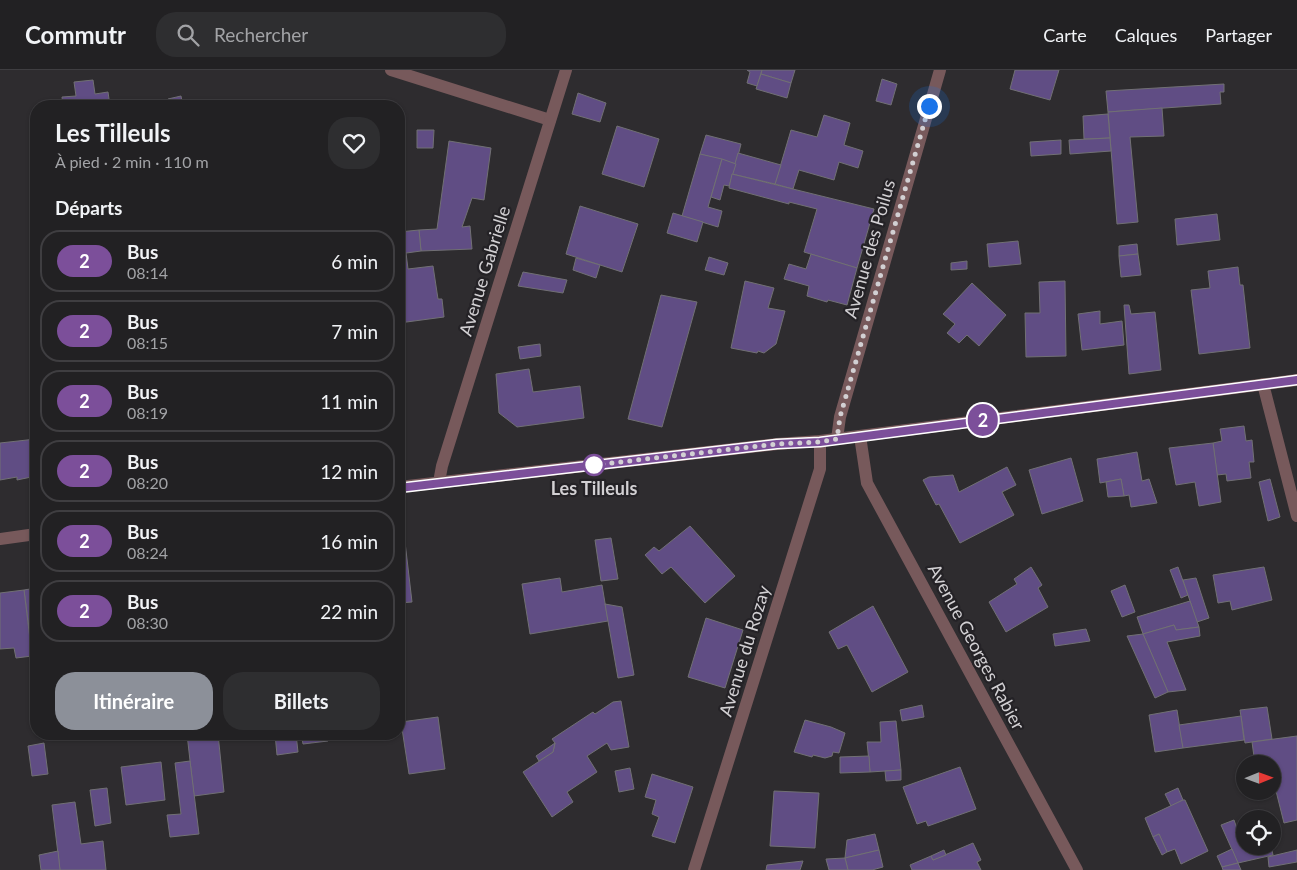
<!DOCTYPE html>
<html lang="fr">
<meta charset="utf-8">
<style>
body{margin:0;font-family:Lato,sans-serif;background:#2e2e30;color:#f1f3f6;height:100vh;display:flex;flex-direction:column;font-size:19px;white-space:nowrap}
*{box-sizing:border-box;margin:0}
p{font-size:16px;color:#a2a3a6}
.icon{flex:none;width:28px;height:28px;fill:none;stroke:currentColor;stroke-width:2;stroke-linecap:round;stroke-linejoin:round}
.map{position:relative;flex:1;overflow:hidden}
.side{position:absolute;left:30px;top:30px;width:375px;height:640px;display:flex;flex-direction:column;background:#222123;border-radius:20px;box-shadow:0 1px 4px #0004,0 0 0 1px #3f3e41}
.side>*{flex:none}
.badge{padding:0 10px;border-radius:16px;font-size:18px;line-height:32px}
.needle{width:32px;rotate:89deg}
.tools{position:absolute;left:1236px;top:685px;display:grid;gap:10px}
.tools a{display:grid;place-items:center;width:45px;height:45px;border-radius:50%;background:#222123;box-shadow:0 1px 4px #0004,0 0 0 1px #3f3e41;font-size:25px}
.you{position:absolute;width:25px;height:25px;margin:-12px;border:4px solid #fff;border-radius:50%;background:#1a73e8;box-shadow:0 0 0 8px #1a73e833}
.map>.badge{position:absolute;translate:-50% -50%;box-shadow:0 0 0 2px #fff}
h2{padding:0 25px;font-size:19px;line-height:45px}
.round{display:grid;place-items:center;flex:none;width:52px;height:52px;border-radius:20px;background:#2e2e30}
.overview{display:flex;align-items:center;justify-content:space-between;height:85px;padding:0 25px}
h1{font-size:24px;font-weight:700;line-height:38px}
.cta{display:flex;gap:10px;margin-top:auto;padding:10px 25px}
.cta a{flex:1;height:58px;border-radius:20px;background:#8c9099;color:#fff;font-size:20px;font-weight:700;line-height:58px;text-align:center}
.cta a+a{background:#2e2e30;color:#f1f3f6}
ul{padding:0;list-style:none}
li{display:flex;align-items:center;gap:15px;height:62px;margin:0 10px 8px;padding:0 15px;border:2px solid #3f3e41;border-radius:20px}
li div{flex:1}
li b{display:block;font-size:19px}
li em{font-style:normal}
li .badge{min-width:55px;font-weight:700;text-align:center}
header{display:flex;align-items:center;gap:30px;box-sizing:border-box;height:70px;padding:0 25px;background:#222123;border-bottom:1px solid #3f3e41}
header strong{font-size:24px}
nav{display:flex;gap:28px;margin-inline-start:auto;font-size:18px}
.search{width:350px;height:45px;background:#2e2e30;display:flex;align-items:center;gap:12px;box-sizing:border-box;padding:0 18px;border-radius:20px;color:#a2a3a6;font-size:19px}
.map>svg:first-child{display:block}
</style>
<header>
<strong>Commutr</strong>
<div class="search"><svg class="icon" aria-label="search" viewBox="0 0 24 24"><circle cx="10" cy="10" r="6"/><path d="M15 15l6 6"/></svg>Rechercher</div>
<nav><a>Carte</a><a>Calques</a><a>Partager</a></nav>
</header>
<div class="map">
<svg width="1297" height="800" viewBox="0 0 1297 800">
<rect width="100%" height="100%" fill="#2e2c2f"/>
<g fill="#604d84" stroke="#717074">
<polygon points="747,0 762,0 757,16 747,13 750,2"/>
<polygon points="762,0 795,0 791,13 761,4"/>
<polygon points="1015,0 1059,0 1050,30 1010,19"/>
<polygon points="761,4 791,13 787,28 756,19"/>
<polygon points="882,9 897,14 891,35 876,31"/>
<polygon points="93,10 95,24 108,22 110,36 63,36 62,27 76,26 74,12"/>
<polygon points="1224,14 1224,22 1220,22 1221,34 1108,42 1106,21"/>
<polygon points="578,23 606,33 600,52 572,44"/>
<polygon points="181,26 183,36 169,36 168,29"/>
<polygon points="1162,38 1164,66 1130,67 1138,152 1117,154 1108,42"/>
<polygon points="1108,44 1110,68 1084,69 1083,46"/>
<polygon points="824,45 850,53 844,75 863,81 858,98 839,92 834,110 799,100 793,119 775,114 791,60 817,67"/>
<polygon points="617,56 659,69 644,117 602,104"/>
<polygon points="417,60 434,60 433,78 417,78"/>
<polygon points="706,65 741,74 736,94 700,84"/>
<polygon points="1110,68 1111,81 1070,84 1069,70"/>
<polygon points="1061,70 1061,84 1031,86 1030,72"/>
<polygon points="449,71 491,78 484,130 472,128 462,157 470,156 472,179 421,181 419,160 437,159"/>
<polygon points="738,83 781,95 775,114 732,104"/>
<polygon points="700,84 722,89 708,137 722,141 718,157 682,146"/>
<polygon points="722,89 736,94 729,116 724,115 720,130 711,127"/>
<polygon points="732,104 874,139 857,198 804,182 817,139 789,132 789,134 729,118"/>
<polygon points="580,136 638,154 622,202 566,184"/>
<polygon points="673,143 703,152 697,172 667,163"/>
<polygon points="1217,144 1220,170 1177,175 1175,149"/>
<polygon points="419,160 421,181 399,184 399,162"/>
<polygon points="1018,171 1021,194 989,197 987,174"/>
<polygon points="1137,174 1138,184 1119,186 1119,176"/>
<polygon points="406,183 408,199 433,196 438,229 442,229 444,247 399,253 399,184"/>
<polygon points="811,184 857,198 847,235 828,230 827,232 807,226 809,216 784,209 789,194 806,199"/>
<polygon points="1138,184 1141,205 1121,207 1119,186"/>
<polygon points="709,187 728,193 724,205 705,200"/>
<polygon points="576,188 600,195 596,208 573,200"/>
<polygon points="967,191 967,199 951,200 951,193"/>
<polygon points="1238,197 1240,215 1243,215 1250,278 1199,284 1191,220 1210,218 1208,201"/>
<polygon points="523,202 567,210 563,223 518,216"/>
<polygon points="745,211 774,218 768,238 785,241 776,274 764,283 758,281 757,283 731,278"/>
<polygon points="1065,211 1066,286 1026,287 1025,243 1040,243 1039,212"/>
<polygon points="972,213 1006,245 979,276 967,265 959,273 947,263 955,254 943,244"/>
<polygon points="661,225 697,232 662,357 628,349"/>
<polygon points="1124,235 1129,235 1131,244 1155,242 1161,300 1129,304"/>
<polygon points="1100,241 1100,254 1122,251 1124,275 1082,280 1078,244"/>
<polygon points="540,274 541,286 520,289 518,277"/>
<polygon points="529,299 533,322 580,316 584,348 517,357 499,343 496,304"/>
<polygon points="399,313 400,313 405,354 399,355"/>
<polygon points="1244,356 1246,371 1252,370 1254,392 1249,392 1251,408 1227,411 1226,404 1217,405 1213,373 1222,371 1220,359"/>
<polygon points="36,369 36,406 17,410 17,407 0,410 0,373"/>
<polygon points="1213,373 1221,432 1199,436 1195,412 1176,415 1169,378"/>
<polygon points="1137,382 1142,411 1149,409 1157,433 1131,437 1129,425 1124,426 1121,409 1100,413 1097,389"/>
<polygon points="1071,388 1083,431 1042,444 1029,400"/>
<polygon points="1007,397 1016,415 1002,422 1014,445 960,473 939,434 936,435 923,410 929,407 953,405 959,422"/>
<polygon points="1121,409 1124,426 1108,427 1106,412"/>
<polygon points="1270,409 1280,447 1268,451 1259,412"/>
<polygon points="690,456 735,506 705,533 671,497 662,504 645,485 654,477 659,481"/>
<polygon points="611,468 618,509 601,511 595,470"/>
<polygon points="405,472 412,532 399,533 399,473"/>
<polygon points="1031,497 1042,515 1038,518 1048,537 1006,562 989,532 1017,514 1014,509"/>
<polygon points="1178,497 1188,525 1181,528 1170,500"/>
<polygon points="1264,497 1272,530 1232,540 1230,531 1218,533 1213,505"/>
<polygon points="560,508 562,522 602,515 608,551 530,564 522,514"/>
<polygon points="1196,508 1209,548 1197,552 1183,510"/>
<polygon points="1125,515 1135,542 1122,547 1111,521"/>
<polygon points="36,518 36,572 31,573 24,520"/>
<polygon points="24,520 32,586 16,588 14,578 0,579 0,523"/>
<polygon points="1190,531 1199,557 1176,560 1174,555 1143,564 1137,547"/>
<polygon points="605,534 622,537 634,605 618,608"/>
<polygon points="873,536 908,602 872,622 847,575 838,579 829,562"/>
<polygon points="706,548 743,560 725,618 688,607"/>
<polygon points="1174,555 1176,560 1199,557 1200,566 1167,572 1186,620 1168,622 1143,564"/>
<polygon points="1086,559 1090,571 1055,576 1053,564"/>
<polygon points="1143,564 1168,622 1155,628 1127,566"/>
<polygon points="621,631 629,677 611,680 607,673 587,686 597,702 567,722 573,732 552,747 523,702 553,682 555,673 552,669 593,642 595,644 613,632"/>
<polygon points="922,635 924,647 902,651 900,640"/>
<polygon points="1267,637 1272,669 1245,673 1240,640"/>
<polygon points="1177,640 1183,678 1155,682 1149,645"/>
<polygon points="1241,646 1244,670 1183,678 1179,655"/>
<polygon points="438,647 445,699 409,704 401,652"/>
<polygon points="805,650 831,657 845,663 839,683 833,682 832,686 825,688 813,685 812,687 794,682"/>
<polygon points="896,651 901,700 870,702 867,672 881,672 880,652"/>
<polygon points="187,664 218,664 224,722 194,726"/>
<polygon points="275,664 296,664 298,682 277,685"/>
<polygon points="301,664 328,664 328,671 303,674"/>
<polygon points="1297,666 1297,750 1284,753 1272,705 1272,694 1255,694 1252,672"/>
<polygon points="44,673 48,704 32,706 28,676"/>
<polygon points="555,673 553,682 539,691 536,686"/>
<polygon points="869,686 870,702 840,703 840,687"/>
<polygon points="190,691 199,764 170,767 167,745 181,744 175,693"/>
<polygon points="161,692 165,730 126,735 121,697"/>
<polygon points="960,697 976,739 928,756 926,751 917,754 903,717"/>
<polygon points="630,698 634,719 619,722 615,701"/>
<polygon points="901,700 901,710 886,711 885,701"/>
<polygon points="652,704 693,717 675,773 652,766 659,747 652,744 656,730 645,727"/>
<polygon points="107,718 111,753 95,756 90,720"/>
<polygon points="1178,718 1183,730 1171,736 1165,724"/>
<polygon points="774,721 819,723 815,778 770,776"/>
<polygon points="1183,730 1185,730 1208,781 1181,794 1175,779 1167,782 1159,764 1153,767 1145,748"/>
<polygon points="75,732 81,774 103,771 106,800 60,800 52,735"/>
<polygon points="1234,750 1240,767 1245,766 1245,776 1271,776 1273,785 1238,793 1221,755"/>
<polygon points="875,764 879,780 845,788 847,770"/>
<polygon points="1159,764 1167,782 1162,785 1153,767"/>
<polygon points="973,773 981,790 977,792 981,800 912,800 910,795 931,786 933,790"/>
<polygon points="1232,779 1238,793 1222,797 1217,786"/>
<polygon points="879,780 883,797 872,800 848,800 845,788"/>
<polygon points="944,780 946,785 933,790 931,786"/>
<polygon points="1297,780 1297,792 1269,797 1268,787"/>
<polygon points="58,781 60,800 41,800 39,785"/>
<polygon points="845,788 848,800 829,800 826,789"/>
<polygon points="803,791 800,800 766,800 767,795"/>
<polygon points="1238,793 1241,800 1223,800 1222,797"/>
</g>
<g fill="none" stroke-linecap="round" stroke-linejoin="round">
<g stroke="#77595b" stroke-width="12">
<polyline points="391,0 550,50"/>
<polyline points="1263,314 1297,446"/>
<polyline points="860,366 867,413 1077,800"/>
<polyline points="837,369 840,347 940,0"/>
<polyline points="439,412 442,396 566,0"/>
<polyline points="694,800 820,399 820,371"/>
</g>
<g stroke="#77595b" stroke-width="12">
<polyline points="399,417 777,374 820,371 1297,310"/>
<polyline points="0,469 36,464"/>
</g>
</g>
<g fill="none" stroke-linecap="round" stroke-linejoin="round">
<defs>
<polyline id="line" points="399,418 777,374 820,372 1297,310"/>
</defs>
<use href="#line" stroke="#fff" stroke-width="11"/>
<use href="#line" stroke="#7c4f9a" stroke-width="8"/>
<polyline stroke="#d2d0d3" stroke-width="5" stroke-dasharray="0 9" points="594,395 777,374 820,372 837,369 840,347 929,36"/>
</g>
<circle fill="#fff" stroke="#7c4f9a" stroke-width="2.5" cx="594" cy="395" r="10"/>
<g text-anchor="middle" stroke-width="4.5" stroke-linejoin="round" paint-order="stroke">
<g font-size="18" fill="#d2d0d3" stroke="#242226">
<text transform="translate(870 179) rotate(-74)" y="6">Avenue des Poilus</text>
<text transform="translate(485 201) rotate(-73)" y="6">Avenue Gabrielle</text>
<text transform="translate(976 577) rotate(62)" y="6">Avenue Georges Rabier</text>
<text transform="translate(745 581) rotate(-73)" y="6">Avenue du Rozay</text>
</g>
<g font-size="18" font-weight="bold" fill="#d2d0d3" stroke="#242226">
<text x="594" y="425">Les Tilleuls</text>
</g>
</g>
</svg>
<div class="tools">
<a><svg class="needle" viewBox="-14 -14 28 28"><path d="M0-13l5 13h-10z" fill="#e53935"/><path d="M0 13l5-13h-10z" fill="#a2a3a6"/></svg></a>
<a><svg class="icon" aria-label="locate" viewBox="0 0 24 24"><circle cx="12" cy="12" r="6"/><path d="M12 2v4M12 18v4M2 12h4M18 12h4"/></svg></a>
</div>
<div class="you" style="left:929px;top:36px"></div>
<b class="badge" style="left:983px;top:350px;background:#7c4f9a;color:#fff">2</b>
<section class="side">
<div class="overview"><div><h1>Les Tilleuls</h1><p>À pied · 2 min · 110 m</p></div><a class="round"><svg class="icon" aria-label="heart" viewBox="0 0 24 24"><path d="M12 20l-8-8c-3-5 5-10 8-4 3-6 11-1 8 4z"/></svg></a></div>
<h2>Départs</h2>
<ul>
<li><span class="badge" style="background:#7c4f9a;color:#fff">2</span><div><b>Bus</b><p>08:14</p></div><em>6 min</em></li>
<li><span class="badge" style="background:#7c4f9a;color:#fff">2</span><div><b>Bus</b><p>08:15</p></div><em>7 min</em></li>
<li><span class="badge" style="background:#7c4f9a;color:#fff">2</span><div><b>Bus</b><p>08:19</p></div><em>11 min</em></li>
<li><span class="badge" style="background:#7c4f9a;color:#fff">2</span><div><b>Bus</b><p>08:20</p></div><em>12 min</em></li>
<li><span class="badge" style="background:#7c4f9a;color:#fff">2</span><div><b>Bus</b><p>08:24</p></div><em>16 min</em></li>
<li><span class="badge" style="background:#7c4f9a;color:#fff">2</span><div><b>Bus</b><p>08:30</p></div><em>22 min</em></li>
</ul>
<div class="cta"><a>Itinéraire</a><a>Billets</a></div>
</section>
</div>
